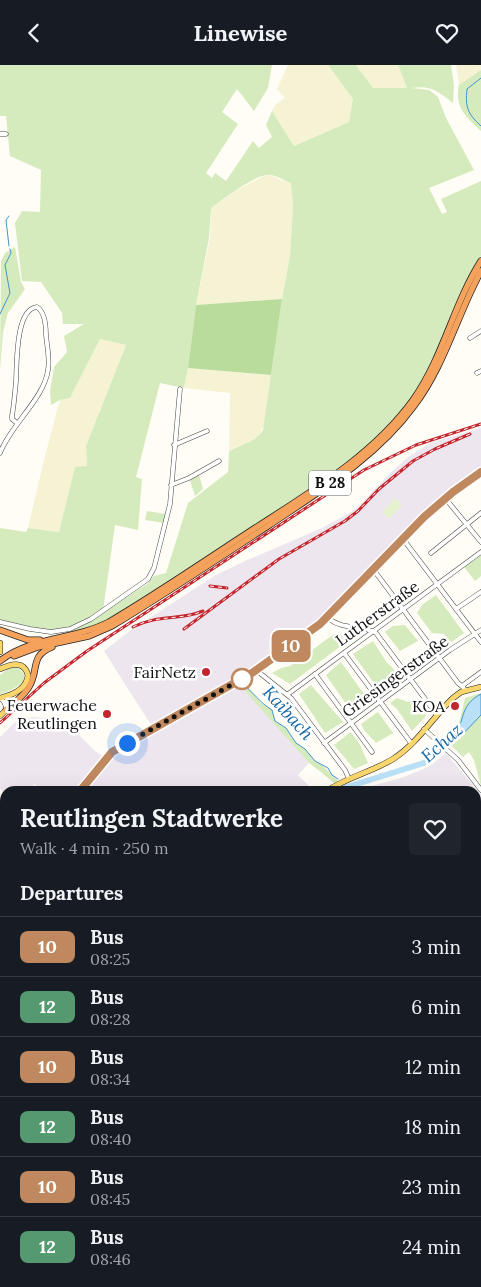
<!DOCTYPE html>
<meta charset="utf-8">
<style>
body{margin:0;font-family:Lora,serif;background:#20242c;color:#f1f3f6;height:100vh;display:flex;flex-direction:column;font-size:19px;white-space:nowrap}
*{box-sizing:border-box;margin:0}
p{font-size:16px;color:#9ea1a6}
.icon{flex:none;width:28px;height:28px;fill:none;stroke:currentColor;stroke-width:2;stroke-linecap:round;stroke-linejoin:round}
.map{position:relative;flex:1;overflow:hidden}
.details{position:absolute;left:0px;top:721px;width:481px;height:501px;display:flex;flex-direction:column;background:#171b24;border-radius:15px 15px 0 0;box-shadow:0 5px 20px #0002}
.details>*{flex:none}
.badge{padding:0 10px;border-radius:8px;font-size:18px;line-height:32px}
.you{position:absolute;width:25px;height:25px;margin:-12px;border:4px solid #fff;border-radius:50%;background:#1a73e8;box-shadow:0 0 0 8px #1a73e833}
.map>.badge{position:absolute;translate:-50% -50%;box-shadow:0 0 0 2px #fff}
h2{padding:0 20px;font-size:19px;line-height:45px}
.round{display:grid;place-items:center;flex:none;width:52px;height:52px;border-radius:5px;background:#20242c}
.summary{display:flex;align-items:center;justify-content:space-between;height:85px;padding:0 20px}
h1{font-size:24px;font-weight:700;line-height:38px}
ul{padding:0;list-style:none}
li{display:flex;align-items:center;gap:15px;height:60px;padding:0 20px;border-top:1px solid #363941}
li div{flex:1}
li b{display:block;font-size:19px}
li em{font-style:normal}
li .badge{min-width:55px;font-weight:700;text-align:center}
header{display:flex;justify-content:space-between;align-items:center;height:65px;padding:0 20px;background:#171b24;font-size:22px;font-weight:700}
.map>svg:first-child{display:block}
</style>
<header><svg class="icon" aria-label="back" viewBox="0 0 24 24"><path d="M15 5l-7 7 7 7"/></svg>Linewise<svg class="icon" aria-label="heart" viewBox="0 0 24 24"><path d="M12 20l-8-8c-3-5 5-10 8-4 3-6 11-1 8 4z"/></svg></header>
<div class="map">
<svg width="481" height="1222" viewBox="0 0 481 1222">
<rect width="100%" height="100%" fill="#fffdf5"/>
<g fill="#eee6ef">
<polygon points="481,363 481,407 442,435 320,559 238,617 309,698 298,710 314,726 43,726 34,719 29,726 5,726 5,730 0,723 0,672 14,658 32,652 49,653 57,655 74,665 95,686 106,693 153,663 104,586 131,565 214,511 245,496 322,463 351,447 362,438 388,410 408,392 430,378"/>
<polygon points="446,688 481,730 481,734 476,736 476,726 354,726 404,712 430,701"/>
<polygon points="5,1089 5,1203 0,1208 0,1095"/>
<rect x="81" y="1218" width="65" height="4"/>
</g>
<g fill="#f6f3d4">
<polygon points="288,0 328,0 353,34 349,57 294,81 272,46 276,39 285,33 277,24"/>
<polygon points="356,0 398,0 407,23 372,23"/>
<polygon points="456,0 481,0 481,5 459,20"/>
<polygon points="266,110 273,111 283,116 291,118 293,140 290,191 282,234 196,240 210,173 211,143 242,122"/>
<polygon points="100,274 126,280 86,381 87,401 75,403 59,467 28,463 45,391 60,335 70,333"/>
<polygon points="188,303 271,310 265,358 258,372 252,377 235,382 229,387 230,328 184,323"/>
</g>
<g fill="#d5ebbd">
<path d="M0,0H272L268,23L254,46L237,24L222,47L238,59L206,108L212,113L215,108L226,116L253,76L259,83L272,72L266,60L272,46L294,81L349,57L353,34L328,0H356L373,23H407L398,0H451L454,20L453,38C438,27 432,20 412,23L429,25L438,32L446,53L474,105L429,123L442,149L447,147L441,134L481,116V191L472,207L439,286L415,328L401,346L368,380L334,407L185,507L127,543L102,558L75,566H71L92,555L147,519L154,511L166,508L188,438L228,407L229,387C243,376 251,382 263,365L282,234L290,191L293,140L291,118C284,116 277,110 269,110C257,108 222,135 211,143L209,173L196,240L188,303L184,323L160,318L136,412L142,414L138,465L115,460L103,546L73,563L51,566L0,556V463L26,467L28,463L59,467L75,402L87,401L86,381L126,280L100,274L70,333L60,335L51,340L50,326L54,302L67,287L64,271L84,259H63L62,248L41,217L22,216L15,158L22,146L40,147L41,105L10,91L6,51H0Z"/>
<path d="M481,5V66C466,52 454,42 459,20Z"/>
<polygon points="15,182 21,217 25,224 8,248 3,267 0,305 1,196 5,188"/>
<polygon points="199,410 203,424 195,431 190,415"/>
<polygon points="147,446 166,449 164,458 145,455"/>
<polygon points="481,490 481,511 475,516 464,502"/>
<polygon points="436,530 464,568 450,578 444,569 432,568 417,548 423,539"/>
<polygon points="405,560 418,576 400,586 385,567 393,561"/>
<polygon points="334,569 353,571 341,581 290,619 272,608 281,603 290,601"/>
<polygon points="373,576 387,598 392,602 401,614 381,628 353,589"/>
<polygon points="341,597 369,636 353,649 326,610"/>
<path d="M16,602C38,614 11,626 0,629V610L9,603Z"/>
<polygon points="239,616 249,624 261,638 272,645 275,656 286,663 296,678 305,684 315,696 322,700 340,718 334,718 321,707 309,698 237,617"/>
<polygon points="311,620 343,657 325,668 299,629"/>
<polygon points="481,628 481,721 474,695 469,687 463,692 452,681 450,683 446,680 455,671 458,663 465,633"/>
<polygon points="397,633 408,637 415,634 426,651 412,666 397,644 390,638"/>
<polygon points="378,647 393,668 376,678 364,665 361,659"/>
<polygon points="351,667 360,680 368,698 354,704 334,680"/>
<polygon points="0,978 5,981 5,1001 0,997"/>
<polygon points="5,1214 5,1218 81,1218 81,1222 0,1222 0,1219"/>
</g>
<g fill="#b9dc9c">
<polygon points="282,234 271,310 188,303 196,240"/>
<polygon points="254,1218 277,1218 279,1222 253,1222"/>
</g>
<g fill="#e6f2cf">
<polygon points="395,433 402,440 389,454 382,447"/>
<polygon points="5,1026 5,1048 1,1053 0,1032"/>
</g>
<path fill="#b9e0f7" stroke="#3f96cf" d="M481,629V650L461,671L457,670C464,651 462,639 481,629Z"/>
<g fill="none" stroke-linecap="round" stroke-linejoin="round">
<g stroke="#3f96cf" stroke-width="1">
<path d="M481,13L467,24C465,43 468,49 481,61"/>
<polyline points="9,181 6,155 9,151"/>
<polyline points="0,249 10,228 5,200 11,188 10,184"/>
<path d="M242,618C253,627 260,638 272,645L275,656L286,663L296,678L305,684L315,696L328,703L332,710L338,714"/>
<polyline points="476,739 481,737"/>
</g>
<polyline stroke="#b9e0f7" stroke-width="6" points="340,726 344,723 424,698 448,678 463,660"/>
<defs>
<g id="minor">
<polyline points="0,69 6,69"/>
<polyline points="470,273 481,266"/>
<polyline points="477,308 481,306"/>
<polyline points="174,380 207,366"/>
<path d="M0,388C11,359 44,334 48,305C50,294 47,281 46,270C46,261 45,247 37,242C15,244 17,300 16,316C15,328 14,339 12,351V354L17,358"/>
<polyline points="171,420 189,413 219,396"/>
<polyline points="445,433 481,477"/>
<polyline points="403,474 481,577"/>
<polyline points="431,488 481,448"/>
<polyline points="373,504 458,618 463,622 465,626"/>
<polyline points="456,544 481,527"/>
<path d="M327,552C342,566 360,559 376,568L437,650"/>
<polyline points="0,557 30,564 51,567 70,564 91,554 148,514 154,503 170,439 180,324"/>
<polyline points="344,588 411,678"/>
<polyline points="256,605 291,633 345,705 349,714"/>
<polyline points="315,609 372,687"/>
<polyline points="462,621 481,607"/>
<polyline points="288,629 481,487"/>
<polyline points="0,633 4,637 7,644"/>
<polyline points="424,664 458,695 481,725"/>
<polyline points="324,678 450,585 481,565"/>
<polyline points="80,726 112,687 247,611 318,561 424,452 453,427 481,407"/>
<polyline points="476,746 481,744"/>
<polyline points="0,802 5,800"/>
<polyline points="0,812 5,806"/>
<polyline points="476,869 481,867"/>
<polyline points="0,900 5,898"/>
<polyline points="476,952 481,949"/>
<polyline points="0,978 5,973"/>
<polyline points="476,1026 481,1040 476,1042"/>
<polyline points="476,1082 481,1077"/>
<polyline points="0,1095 5,1089"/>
<polyline points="476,1197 481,1189"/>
<polyline points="226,1218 229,1222"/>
<polyline points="281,1218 284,1222"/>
<polyline points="452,1218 460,1222"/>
<polyline points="0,1219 5,1214"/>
<polyline points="212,1222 217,1218"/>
<polyline points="315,1222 315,1218"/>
<polyline points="366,1222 370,1218"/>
<polyline points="436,1222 437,1218"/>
</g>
<g id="major">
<polyline points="0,578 0,587"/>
<path d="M0,604C11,599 24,595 28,610C27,624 13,630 0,633"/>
<polyline points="0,651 6,645"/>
<path d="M327,726C347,712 372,707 393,694C417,679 433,652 453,633L461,627L481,622"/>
<polyline points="0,740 5,745"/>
<polyline points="0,748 5,753"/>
<polyline points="196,1222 197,1218"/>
<polyline points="202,1222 202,1218"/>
</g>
<g id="highway">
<polyline points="0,565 28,575 40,575"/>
<path d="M14,591L38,582L89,571L112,561C165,529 216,495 268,461C320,426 377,392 414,341C445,300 457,250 481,206"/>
<path d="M0,596C32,571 74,575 109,557C155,530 200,499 246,469C304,431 371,393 413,335C444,291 453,240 481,196"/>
<path d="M6,645C13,638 26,630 30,620C39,603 30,591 52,582"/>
</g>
</defs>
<use href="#minor" stroke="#444" stroke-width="5"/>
<use href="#major" stroke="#222" stroke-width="6"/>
<use href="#highway" stroke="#222" stroke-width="7"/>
<use href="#minor" stroke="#fff" stroke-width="4"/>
<use href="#major" stroke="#f9d66b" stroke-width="5"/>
<use href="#highway" stroke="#f5a25d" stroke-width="5.5"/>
<defs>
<g id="rail">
<polyline points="210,521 227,523"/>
<path d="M133,562C159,549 179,556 203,546"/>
<polyline points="184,564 279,494 345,456 358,446 379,424 413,396 435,384 470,369"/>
<polyline points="0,658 44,618 87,586 364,405 416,380 481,359"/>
</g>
</defs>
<use href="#rail" stroke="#c4262e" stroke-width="3"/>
<use href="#rail" stroke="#fff" stroke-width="1" stroke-dasharray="4" stroke-linecap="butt"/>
</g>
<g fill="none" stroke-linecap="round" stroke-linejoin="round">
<defs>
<polyline id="line" points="80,726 112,687 252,608 320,559 424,452 453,427 481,407"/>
</defs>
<use href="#line" stroke="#fff" stroke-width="11"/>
<use href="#line" stroke="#bf885f" stroke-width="8"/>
<polyline stroke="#111" stroke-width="5" stroke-dasharray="0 9" points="127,678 242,614"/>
</g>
<g fill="#c4262e" stroke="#fff" stroke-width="2">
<circle cx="206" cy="607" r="5"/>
<circle cx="455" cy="641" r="5"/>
<circle cx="107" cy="649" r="5"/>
</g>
<circle fill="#fff" stroke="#bf885f" stroke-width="2.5" cx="242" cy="614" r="10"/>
<g text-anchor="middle" stroke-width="5" stroke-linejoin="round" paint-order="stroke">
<rect fill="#fff" stroke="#585858" stroke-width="1" x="309" y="405.5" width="42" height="25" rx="4"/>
<g font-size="15" font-weight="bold" fill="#111">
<text x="330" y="423">B 28</text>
</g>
<g font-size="16" fill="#111" stroke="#fff">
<text transform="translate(377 548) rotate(-36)" y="6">Lutherstraße</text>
<text transform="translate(395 611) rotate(-36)" y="6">Griesingerstraße</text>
</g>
<g font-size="16" fill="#111" stroke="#fff" text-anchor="end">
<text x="196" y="613">FairNetz</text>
<text x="97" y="646">Feuerwache<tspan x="97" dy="18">Reutlingen</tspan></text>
<text x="445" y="647">KOA</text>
</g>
<g font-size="18" font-style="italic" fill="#1768a6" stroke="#fff">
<text transform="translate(288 648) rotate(48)" y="6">Kaibach</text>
<text transform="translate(442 678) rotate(-42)" y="6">Echaz</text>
</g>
</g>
</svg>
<div class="you" style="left:127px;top:678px"></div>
<b class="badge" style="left:291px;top:581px;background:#bf885f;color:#fff">10</b>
<section class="details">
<div class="summary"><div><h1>Reutlingen Stadtwerke</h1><p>Walk · 4 min · 250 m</p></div><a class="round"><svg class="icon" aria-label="heart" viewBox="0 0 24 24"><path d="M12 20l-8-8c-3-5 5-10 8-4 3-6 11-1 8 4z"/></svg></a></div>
<h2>Departures</h2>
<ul>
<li><span class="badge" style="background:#bf885f;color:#fff">10</span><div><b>Bus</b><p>08:25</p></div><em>3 min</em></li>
<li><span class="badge" style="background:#54996f;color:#fff">12</span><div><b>Bus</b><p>08:28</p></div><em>6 min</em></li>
<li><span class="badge" style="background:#bf885f;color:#fff">10</span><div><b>Bus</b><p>08:34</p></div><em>12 min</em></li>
<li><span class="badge" style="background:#54996f;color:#fff">12</span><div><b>Bus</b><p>08:40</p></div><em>18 min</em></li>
<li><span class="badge" style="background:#bf885f;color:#fff">10</span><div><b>Bus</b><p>08:45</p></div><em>23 min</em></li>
<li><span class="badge" style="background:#54996f;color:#fff">12</span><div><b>Bus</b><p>08:46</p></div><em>24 min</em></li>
</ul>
</section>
</div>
